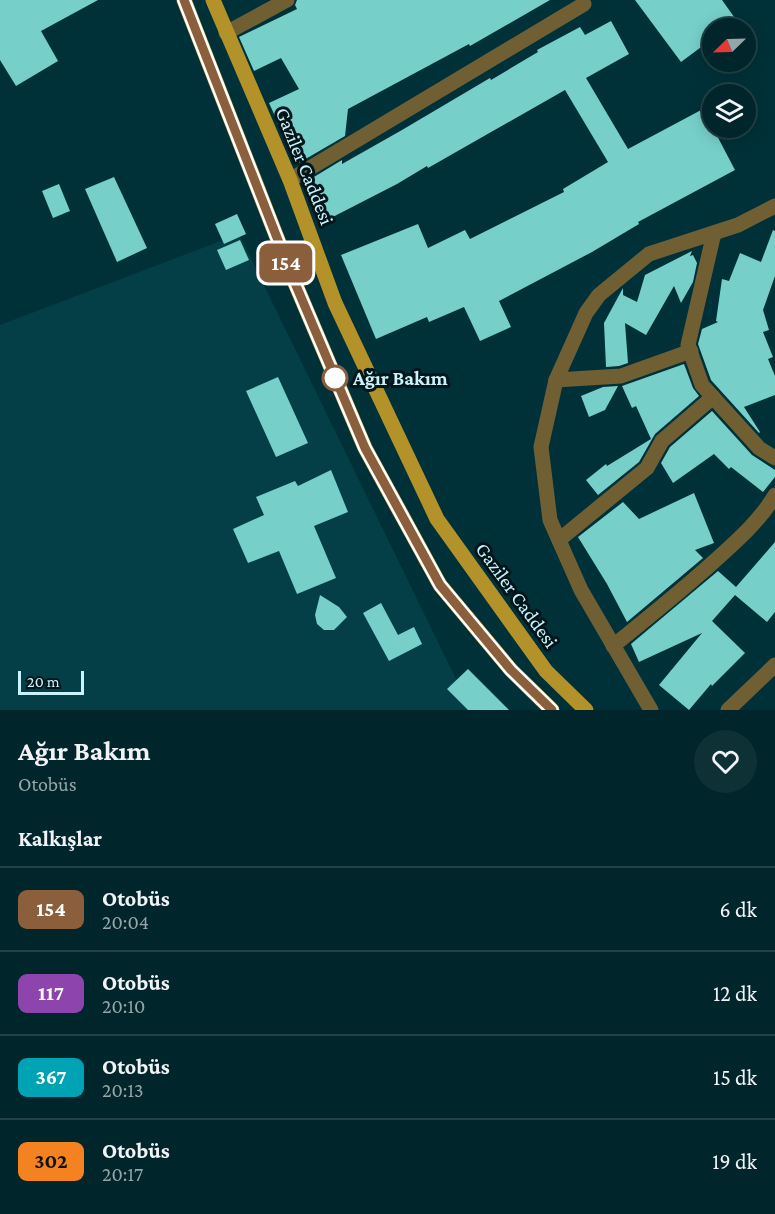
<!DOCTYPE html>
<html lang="tr">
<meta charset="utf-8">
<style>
body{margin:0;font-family:"Crimson Pro",serif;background:#0e3136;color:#f1f3f6;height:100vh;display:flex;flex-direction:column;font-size:22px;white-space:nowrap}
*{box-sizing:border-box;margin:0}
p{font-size:20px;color:#95a5a8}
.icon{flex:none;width:33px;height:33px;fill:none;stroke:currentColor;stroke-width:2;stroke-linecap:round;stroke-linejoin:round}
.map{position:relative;height:710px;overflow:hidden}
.panel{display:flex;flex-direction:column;background:#00252a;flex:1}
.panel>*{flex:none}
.badge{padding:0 12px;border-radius:9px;font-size:21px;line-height:39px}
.needle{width:39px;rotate:247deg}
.controls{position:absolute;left:702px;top:18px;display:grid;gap:12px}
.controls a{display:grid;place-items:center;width:54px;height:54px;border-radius:50%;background:#00252a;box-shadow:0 3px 15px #0003,0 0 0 2px #224247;font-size:30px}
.scale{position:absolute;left:18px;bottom:15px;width:66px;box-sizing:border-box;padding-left:6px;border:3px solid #caf2fa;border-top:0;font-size:16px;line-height:21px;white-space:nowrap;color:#caf2fa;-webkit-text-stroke:4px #00161b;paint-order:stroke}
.map>.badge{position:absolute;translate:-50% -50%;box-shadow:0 0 0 3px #fff}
h2{padding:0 18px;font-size:22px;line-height:54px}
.round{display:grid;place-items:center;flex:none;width:63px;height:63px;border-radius:32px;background:#0e3136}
.head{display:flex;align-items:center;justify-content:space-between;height:102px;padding:0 18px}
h1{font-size:28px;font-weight:700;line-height:45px}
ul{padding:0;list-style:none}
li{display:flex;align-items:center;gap:18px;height:84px;padding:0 18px;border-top:2px solid #224247}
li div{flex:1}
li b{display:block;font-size:22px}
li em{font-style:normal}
li .badge{min-width:66px;font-weight:700;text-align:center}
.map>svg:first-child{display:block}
</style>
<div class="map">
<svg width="775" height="710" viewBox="0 0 775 710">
<rect width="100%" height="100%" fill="#003138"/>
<polygon fill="#043e47" points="239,234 456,679 489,710 0,710 0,325"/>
<g fill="#77cfca">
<polygon points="0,0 98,0 41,31 58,61 16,86 0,60"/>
<polygon points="297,0 550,0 470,46 469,44 348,109 345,136 297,164 269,103 299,89 281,58 254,71 239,37 297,9 295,5"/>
<polygon points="635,0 722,0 737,21 727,28 712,28 712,39 681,62"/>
<polygon points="611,21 629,54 586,78 628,149 703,109 735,170 638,222 639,224 592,252 499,301 511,327 480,341 464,307 429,322 427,317 376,339 341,255 418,224 428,248 465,230 470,239 564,192 563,189 608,162 565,90 428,168 427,166 397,184 323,222 304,183 342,160 342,164 402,130 490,78 491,80 538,52 537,50 580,27 585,35"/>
<polygon points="114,177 147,248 117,262 85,189"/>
<polygon points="59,184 70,211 53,218 42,191"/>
<polygon points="237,214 246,234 224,244 215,224"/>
<polygon points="773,230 775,231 775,276 763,310 769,330 763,332 773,357 768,359 775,376 775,395 744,407 760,432 759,433 711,380 698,344 702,329 718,322 716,321 722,279 729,281 740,253 761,262"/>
<polygon points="240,240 249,260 226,270 217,250"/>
<polygon points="692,251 690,256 693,255 697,263 693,282 681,303 674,286 646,335 625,323 628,363 619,366 606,367 604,323 623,288 623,295 637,302 645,275"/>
<polygon points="684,364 693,388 699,396 655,434 639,462 598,495 586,480 606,464 607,466 651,439 636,406 632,408 622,386"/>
<polygon points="278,377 308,443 276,457 246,391"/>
<polygon points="618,386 605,410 589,417 581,396 603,387"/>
<polygon points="712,411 752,455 775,470 775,477 763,492 731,467 729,469 714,454 673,483 661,463 670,447"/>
<polygon points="331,470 348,512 314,526 336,578 297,594 279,551 248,563 233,529 264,515 256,497 295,481 298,486"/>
<polygon points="694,493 714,543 695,550 703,558 627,622 607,584 578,537 623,502 639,519"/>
<polygon points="775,542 775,612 767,622 735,595 712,621 745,653 712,686 711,684 689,710 659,685 702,633 639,662 631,644 718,571 736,587"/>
<polygon points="320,595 339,607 347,617 334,630 324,630 317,624 315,615"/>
<polygon points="381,603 398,635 414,627 422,644 389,661 363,613"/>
<polygon points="468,669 509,710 468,710 447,689"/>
</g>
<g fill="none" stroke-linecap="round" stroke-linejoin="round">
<g stroke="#6f5f33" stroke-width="15">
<polyline points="226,33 287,0"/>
<polyline points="290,180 584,4"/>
<polyline points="714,233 688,345 702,385 759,448 775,458"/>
<polyline points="556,380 621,376 691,351"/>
<polyline points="559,540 647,468 662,441 713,397"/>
<path d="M613,646C649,617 685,588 719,557C740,538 761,519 775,495"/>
<polyline points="651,710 581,590 550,520 541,447 556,380 586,313 599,295 649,254 738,225 775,206"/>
<polyline points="728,710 775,665"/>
</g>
<g stroke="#b39329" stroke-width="15">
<polyline points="184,0 292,276 365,448 440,585 511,670 552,710"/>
<polyline points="213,0 290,180 335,303 437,519 546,671 586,710"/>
</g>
</g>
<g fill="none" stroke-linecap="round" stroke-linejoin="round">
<defs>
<polyline id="line" points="184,0 292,276 365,448 440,585 511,670 552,710"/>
</defs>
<use href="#line" stroke="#fff" stroke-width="14"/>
<use href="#line" stroke="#8b5e3c" stroke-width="9"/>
</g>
<circle fill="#fff" stroke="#8b5e3c" stroke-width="3" cx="335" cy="378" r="12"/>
<g text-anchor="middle" stroke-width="6" stroke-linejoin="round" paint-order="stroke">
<g font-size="20" fill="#caf2fa" stroke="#00161b">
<text transform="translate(305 166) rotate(68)" y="7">Gaziler Caddesi</text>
<text transform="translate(517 595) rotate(54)" y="7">Gaziler Caddesi</text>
</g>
<g font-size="20" font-weight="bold" fill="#caf2fa" stroke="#00161b" text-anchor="start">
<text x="353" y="385">Ağır Bakım</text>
</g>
</g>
</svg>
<div class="controls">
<a><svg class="needle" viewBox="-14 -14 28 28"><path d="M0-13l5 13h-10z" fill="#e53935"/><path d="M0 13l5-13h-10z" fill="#95a5a8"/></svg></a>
<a><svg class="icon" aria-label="layers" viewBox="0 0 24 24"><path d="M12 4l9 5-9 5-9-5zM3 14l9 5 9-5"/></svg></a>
</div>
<div class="scale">20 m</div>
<b class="badge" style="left:286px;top:263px;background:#8b5e3c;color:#fff">154</b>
</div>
<section class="panel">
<div class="head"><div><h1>Ağır Bakım</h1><p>Otobüs</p></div><a class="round"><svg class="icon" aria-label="heart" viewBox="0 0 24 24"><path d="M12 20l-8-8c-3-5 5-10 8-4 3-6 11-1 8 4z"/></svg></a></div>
<h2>Kalkışlar</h2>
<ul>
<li><span class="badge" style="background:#8b5e3c;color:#fff">154</span><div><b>Otobüs</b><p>20:04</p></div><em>6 dk</em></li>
<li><span class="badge" style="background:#8e44ad;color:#fff">117</span><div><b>Otobüs</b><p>20:10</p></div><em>12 dk</em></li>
<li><span class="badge" style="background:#00a3b4;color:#fff">367</span><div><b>Otobüs</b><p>20:13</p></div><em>15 dk</em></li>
<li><span class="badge" style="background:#f58220;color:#111">302</span><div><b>Otobüs</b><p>20:17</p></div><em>19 dk</em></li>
</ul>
</section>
